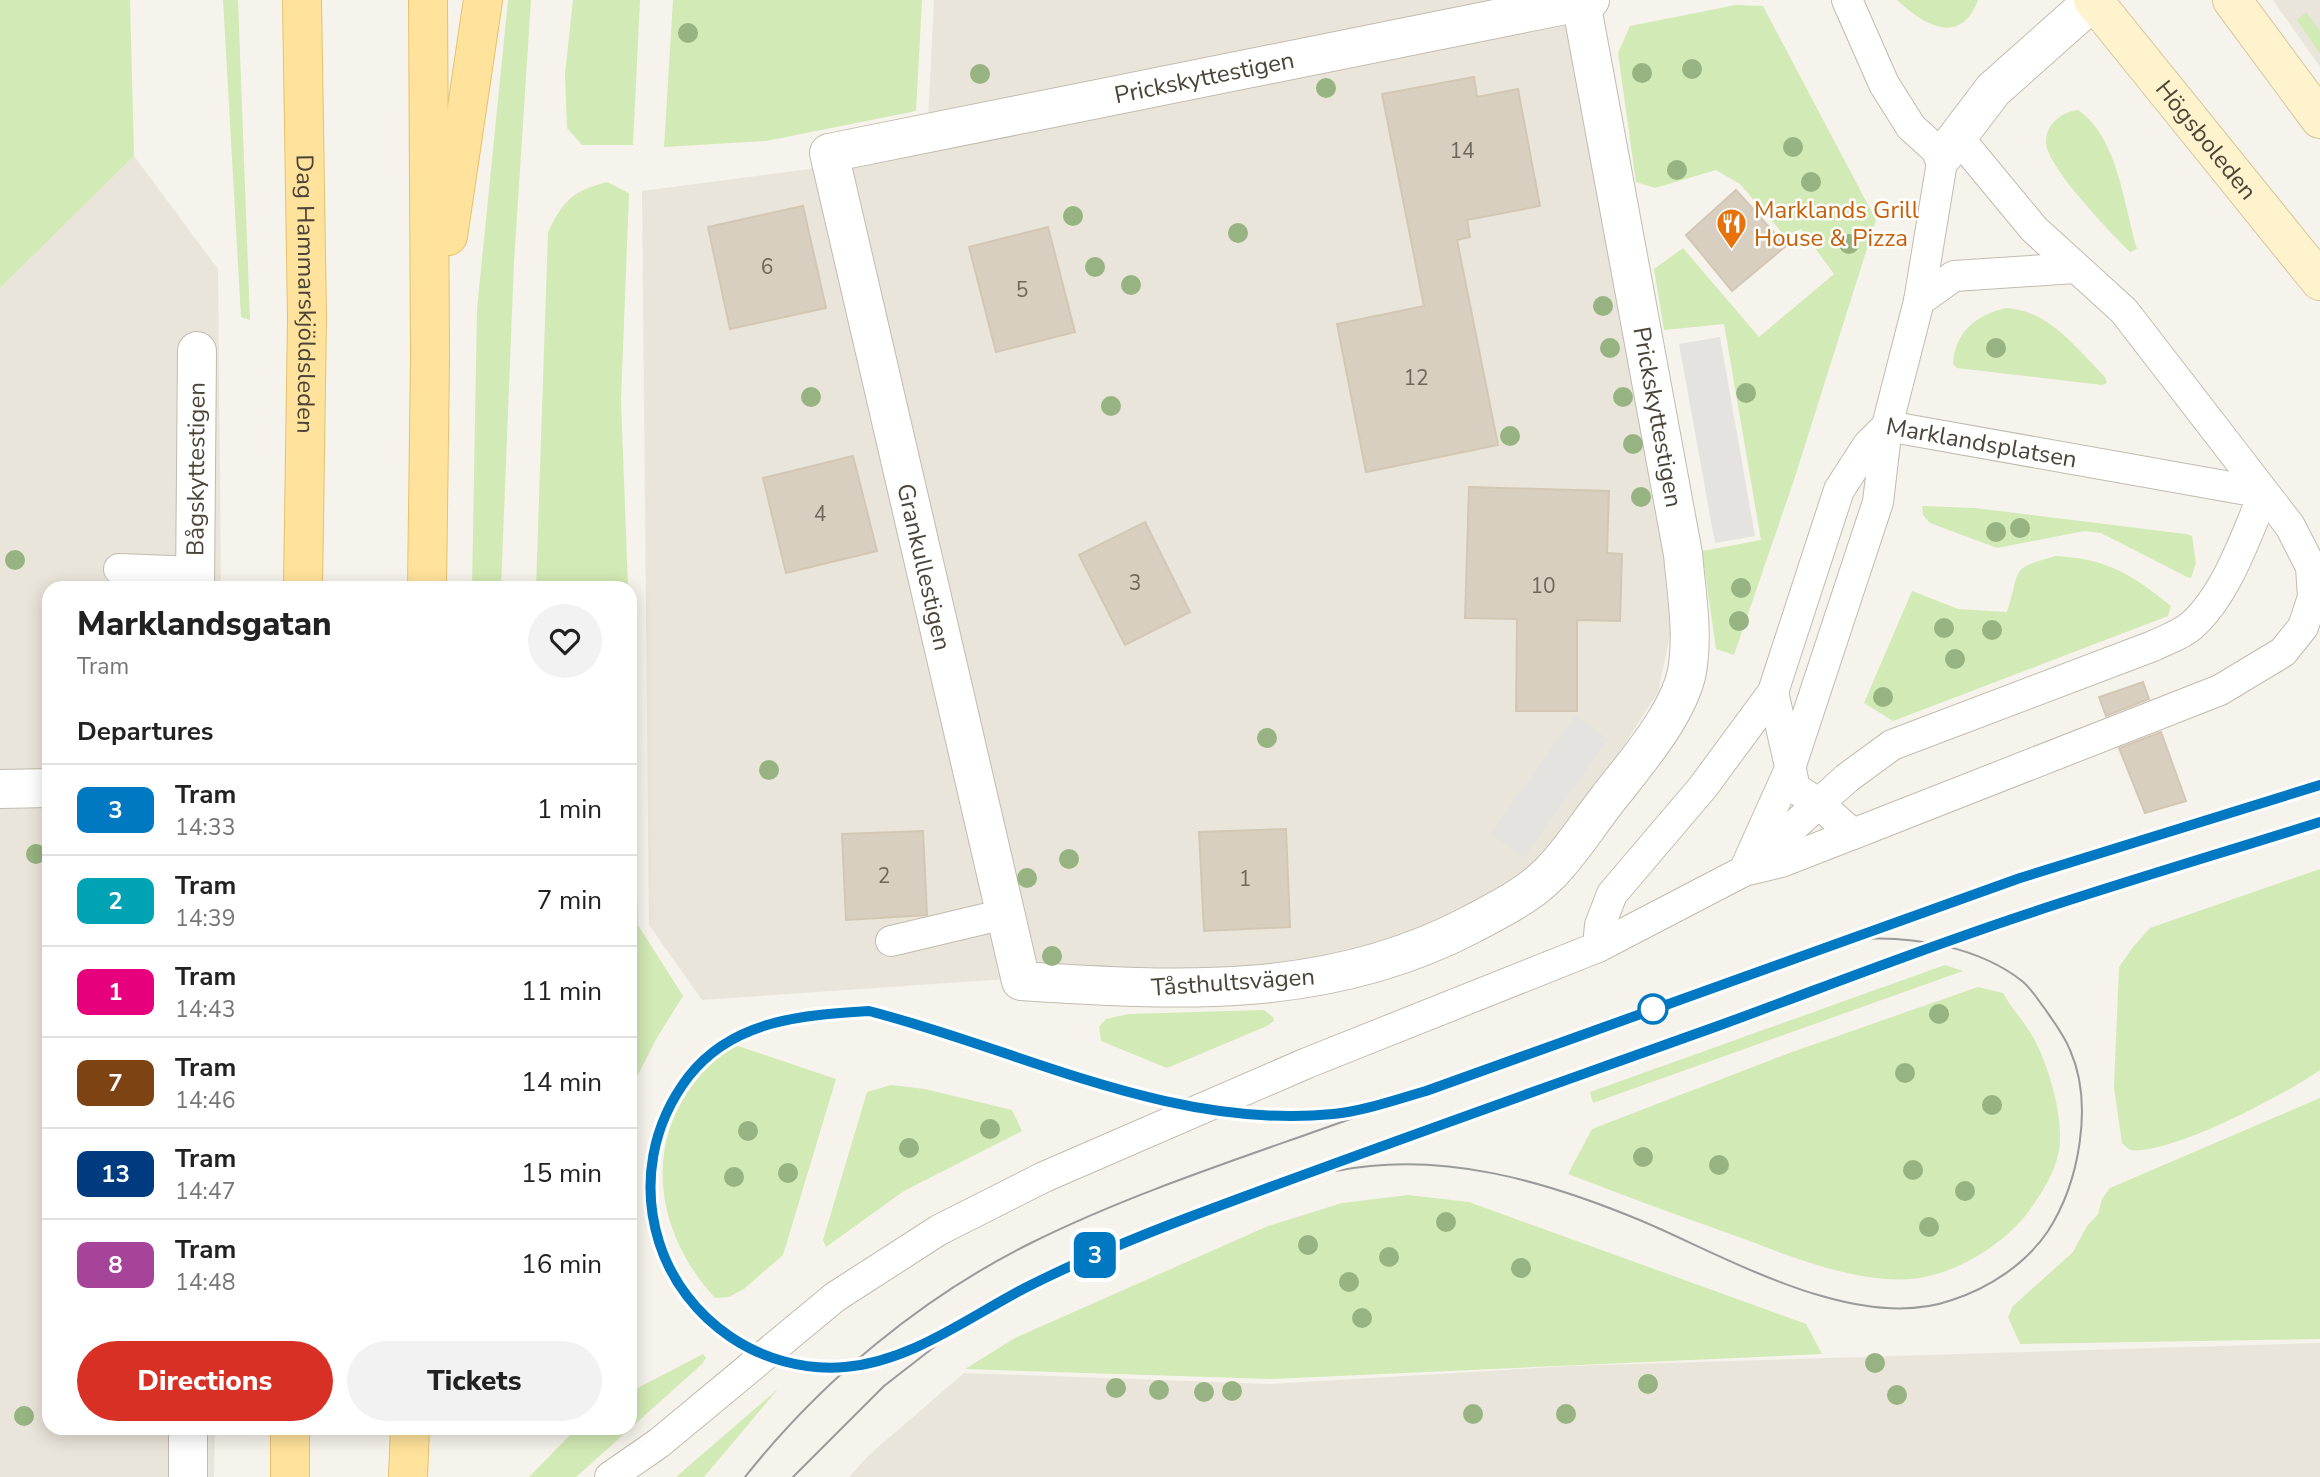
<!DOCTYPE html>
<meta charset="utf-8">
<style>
body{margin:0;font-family:"Nunito Sans",sans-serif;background:#f2f2f2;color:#222;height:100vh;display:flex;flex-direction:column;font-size:26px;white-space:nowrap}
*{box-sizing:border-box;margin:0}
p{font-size:23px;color:#767676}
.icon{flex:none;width:38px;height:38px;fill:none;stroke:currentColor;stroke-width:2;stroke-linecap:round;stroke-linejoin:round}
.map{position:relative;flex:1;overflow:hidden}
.panel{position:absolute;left:42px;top:581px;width:595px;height:854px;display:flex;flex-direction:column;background:#fff;border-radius:21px;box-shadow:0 4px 18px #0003}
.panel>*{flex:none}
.badge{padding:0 14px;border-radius:10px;font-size:24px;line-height:46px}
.map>.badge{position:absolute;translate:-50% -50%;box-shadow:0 0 0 4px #fff}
h2{padding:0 35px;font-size:26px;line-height:63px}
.round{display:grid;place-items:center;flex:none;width:74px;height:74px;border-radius:37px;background:#f2f2f2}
.head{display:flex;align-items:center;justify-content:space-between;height:119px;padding:0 35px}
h1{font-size:33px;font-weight:800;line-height:52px}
.primary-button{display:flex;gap:14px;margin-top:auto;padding:14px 35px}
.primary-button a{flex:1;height:80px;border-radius:42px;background:#d93025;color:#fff;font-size:28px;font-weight:800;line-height:80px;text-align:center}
.primary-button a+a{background:#f2f2f2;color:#222}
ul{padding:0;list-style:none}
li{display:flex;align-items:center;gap:21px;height:91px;padding:0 35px;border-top:2px solid #e0e0e0}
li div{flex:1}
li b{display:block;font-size:26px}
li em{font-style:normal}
li .badge{min-width:77px;font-weight:700;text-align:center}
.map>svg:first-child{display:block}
</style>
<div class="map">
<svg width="2320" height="1477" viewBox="0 0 2320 1477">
<rect width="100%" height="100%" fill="#f6f3ec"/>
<g fill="#eae5da">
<polygon points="934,0 1575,0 1656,487 1671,630 1658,692 1598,786 1523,879 1434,929 1301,967 992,980 702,1000 649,925 642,191 810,169 830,138 928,119"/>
<polygon points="2273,0 2320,0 2320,67"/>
<polygon points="134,156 218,269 221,588 49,588 49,1428 215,1428 214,1477 0,1477 0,288"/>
<polygon points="2320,1343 2320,1477 849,1477 869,1455 964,1373 1270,1384 1570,1366"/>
</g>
<g fill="#d2eab5">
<polygon points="0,0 130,0 134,156 0,288"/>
<polygon points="223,0 238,0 250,320 241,317"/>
<polygon points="508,0 531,0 514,262 501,588 472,588 477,309"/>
<polygon points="573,0 640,0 633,145 582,145 567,128 565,74"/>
<polygon points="673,0 922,0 916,111 766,141 664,147"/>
<path d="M1897,0H1978C1960,48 1923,24 1897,0Z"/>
<polygon points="1736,5 1763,6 1876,220 1794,480 1734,655 1716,649 1702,551 1761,540 1724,324 1664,330 1654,269 1683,248 1759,337 1834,274 1801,229 1785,236 1740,184 1716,170 1655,188 1636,182 1618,53 1630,26"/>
<polygon points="2306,12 2320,31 2320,54 2297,20"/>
<path d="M2078,110C2118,137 2124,206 2137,249L2130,252C2108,230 2059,179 2048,151C2040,129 2059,112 2078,110Z"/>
<path d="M607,182L629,193L621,400L628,588H536L548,232C563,201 572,191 607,182Z"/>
<path d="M2006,308C2049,310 2077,349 2105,377L2107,383L2102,385L1957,368L1953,364C1955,332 1976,315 2006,308Z"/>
<polygon points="1922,506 1975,508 2186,534 2192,536 2196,563 2191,578 2187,577 2101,533 2084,531 1997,548 1930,523 1923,515"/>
<path d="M2056,556C2108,559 2131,574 2171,606L2168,616L1893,721L1864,703L1912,591L1958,609L2007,612C2021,569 2008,569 2056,556Z"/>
<polygon points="630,659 638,925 683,996 658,1036 630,1090"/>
<path d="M2320,869V1070C2286,1094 2169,1156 2130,1150L2122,1143L2114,1088L2119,967L2133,947L2150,928Z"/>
<polygon points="1945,965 1963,971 1593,1103 1590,1092"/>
<path d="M1978,987L2003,993C2012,1009 2024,1021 2033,1037C2049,1065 2066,1123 2058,1155C2053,1176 2041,1194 2029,1211C2004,1245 1954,1275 1912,1279C1850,1283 1789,1255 1733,1235C1677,1215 1622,1195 1568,1174L1592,1129L1792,1052Z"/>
<polygon points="1264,1010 1273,1017 1274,1021 1267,1026 1167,1068 1101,1041 1099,1027 1106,1019 1129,1014"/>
<path d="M732,1044L836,1079L783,1255L744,1289L729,1297L715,1298C663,1241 642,1160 688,1091C699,1074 717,1059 732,1044Z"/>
<polygon points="891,1085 925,1089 1012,1110 1022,1131 904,1191 826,1247 823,1240 867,1092"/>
<polygon points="2320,1098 2320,1339 2020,1344 2008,1317 2013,1306 2073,1252 2087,1226 2098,1214 2102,1199 2110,1188"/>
<polygon points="1408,1195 1469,1202 1806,1324 1822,1354 1272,1379 965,1369 1015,1338 1268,1226 1342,1203"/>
<polygon points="703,1354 706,1358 702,1364 576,1477 529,1477 577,1428 630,1428 630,1392"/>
<polygon points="778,1389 704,1477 676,1477"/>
</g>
<g fill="#e5e3e0">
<polygon points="1720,337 1755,536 1715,543 1679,344"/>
<polygon points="1575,715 1608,739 1524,858 1490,834"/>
</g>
<g fill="#d8cfc1" stroke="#d3c7b4" stroke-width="2">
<polygon points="1474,77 1477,97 1518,89 1540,206 1467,220 1470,237 1457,240 1498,445 1366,472 1337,324 1424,306 1382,94"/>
<polygon points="1736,190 1786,246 1732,291 1686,235"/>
<polygon points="803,206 826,308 730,329 708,227"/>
<polygon points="1048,227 1075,332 996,352 969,247"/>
<polygon points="853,456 877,551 786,573 763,478"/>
<polygon points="1469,487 1609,491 1607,553 1622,554 1620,621 1577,620 1577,711 1516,711 1517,619 1465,618"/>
<polygon points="1145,522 1190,612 1125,645 1079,555"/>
<polygon points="2143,682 2149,699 2106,716 2099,697"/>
<polygon points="2161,732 2186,801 2145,813 2119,748"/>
<polygon points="1286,829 1290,927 1204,931 1199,832"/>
<polygon points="923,831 927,915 846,920 842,834"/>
</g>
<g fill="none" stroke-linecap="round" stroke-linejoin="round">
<defs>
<g id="lane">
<polyline points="1919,301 1954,276 2075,268"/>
<path id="s1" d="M1887,426L2264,493"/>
<polyline points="119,569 195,572"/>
<polyline points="1773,692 1795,788 1819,804 1853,834 2220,690 2283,652 2303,627 2313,597 2311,567 2290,526 2124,311 2034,229 1957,136"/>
<path d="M1753,863L1847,778L1892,745L2153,646C2165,640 2181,635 2191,626C2226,596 2247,534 2264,493"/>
<polyline points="1744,871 1789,771 1878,502 1887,426 1919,301 1943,156 1911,127 1884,84 1847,0"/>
<polyline points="891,941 1005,914"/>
<polyline points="1598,947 1600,925 1612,894 1703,787 1773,692 1839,490 1868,445 1887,426"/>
<polyline points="610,1477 659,1443 835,1297 939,1230 1044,1177 1307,1063 1598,947 1744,871 1781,862 1853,834"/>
</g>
<g id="street">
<path id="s2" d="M1581,2L1683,554C1686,590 1693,628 1688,665C1683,710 1634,765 1607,800C1588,824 1570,854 1548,875C1527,896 1498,910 1472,924C1328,1000 1179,991 1021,981L829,153L1535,11L1590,0"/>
<polyline points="1943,156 1993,90 2094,0"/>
<path id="s3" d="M195,588L197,351"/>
<polyline points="0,789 49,788"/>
<polyline points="188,1477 188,1428"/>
</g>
<g id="secondary">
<path id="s4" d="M2093,0L2320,281"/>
<polyline points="2232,0 2320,119"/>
</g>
<g id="primary">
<path id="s5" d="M302,0L307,318L303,588"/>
<polyline points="448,236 483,0"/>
<polyline points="427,588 430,359 428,0"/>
<polyline points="290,1477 290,1428"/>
<polyline points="408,1477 410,1428"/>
</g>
</defs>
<use href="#lane" stroke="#c2bbae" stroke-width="32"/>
<use href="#street" stroke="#c2bbae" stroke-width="40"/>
<use href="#secondary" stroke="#d6c79b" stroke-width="40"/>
<use href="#primary" stroke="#e6c16a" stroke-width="40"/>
<use href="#lane" stroke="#fff" stroke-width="30"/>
<use href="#street" stroke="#fff" stroke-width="38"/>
<use href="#secondary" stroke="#fff3cd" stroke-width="38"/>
<use href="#primary" stroke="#ffe39c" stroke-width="38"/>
<g stroke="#9a9a9a" stroke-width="2">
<polyline points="1426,1091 1335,1114 1241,1115 1139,1095 949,1033 868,1011 789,1020 733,1036 709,1054 672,1101 660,1124 654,1145 651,1176 657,1234 668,1267 686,1296 716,1326 746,1348 762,1356 814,1366 866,1364 907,1351 1089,1257 1272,1186 2031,912 2320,822"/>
<polyline points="1418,1094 2020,878 2320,785"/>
<path d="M1336,1171C1441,1150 1546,1181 1642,1221C1729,1258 1857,1334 1952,1300C1989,1288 2026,1264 2048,1231C2079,1183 2094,1104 2070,1050C2064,1035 2054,1022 2045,1009C2038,1000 2031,988 2022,981C1979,947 1914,936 1861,939"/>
<path d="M745,1477C821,1381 922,1297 1031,1243C1134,1192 1245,1157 1353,1118"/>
<polyline points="793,1477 884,1386 938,1344"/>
</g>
</g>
<g fill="#97b381">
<circle cx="688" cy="33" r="10"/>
<circle cx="1692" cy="69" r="10"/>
<circle cx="1642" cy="73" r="10"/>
<circle cx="980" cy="74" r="10"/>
<circle cx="1326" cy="88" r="10"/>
<circle cx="1793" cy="147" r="10"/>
<circle cx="1677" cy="170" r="10"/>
<circle cx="1811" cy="182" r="10"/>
<circle cx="1073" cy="216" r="10"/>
<circle cx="1238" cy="233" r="10"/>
<circle cx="1849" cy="244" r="10"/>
<circle cx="1095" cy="267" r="10"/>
<circle cx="1131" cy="285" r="10"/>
<circle cx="1603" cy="306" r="10"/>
<circle cx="1610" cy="348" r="10"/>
<circle cx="1996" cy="348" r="10"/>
<circle cx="1746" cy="393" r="10"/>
<circle cx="811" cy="397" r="10"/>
<circle cx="1623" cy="397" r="10"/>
<circle cx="1111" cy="406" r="10"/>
<circle cx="1510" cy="436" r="10"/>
<circle cx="1633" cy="444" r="10"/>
<circle cx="1641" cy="497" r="10"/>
<circle cx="2020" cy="528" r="10"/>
<circle cx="1996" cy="532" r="10"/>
<circle cx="15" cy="560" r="10"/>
<circle cx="1741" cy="588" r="10"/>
<circle cx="1739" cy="621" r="10"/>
<circle cx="1944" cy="628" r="10"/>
<circle cx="1992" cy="630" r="10"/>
<circle cx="1955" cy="659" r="10"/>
<circle cx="1883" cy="697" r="10"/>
<circle cx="1267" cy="738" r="10"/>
<circle cx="769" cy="770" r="10"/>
<circle cx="36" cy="854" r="10"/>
<circle cx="1069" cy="859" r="10"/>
<circle cx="1027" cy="878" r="10"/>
<circle cx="1052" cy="956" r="10"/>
<circle cx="1939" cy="1014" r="10"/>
<circle cx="1905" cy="1073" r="10"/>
<circle cx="1992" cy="1105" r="10"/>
<circle cx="990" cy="1129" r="10"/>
<circle cx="748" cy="1131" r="10"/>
<circle cx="909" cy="1148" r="10"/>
<circle cx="1643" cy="1157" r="10"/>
<circle cx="1719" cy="1165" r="10"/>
<circle cx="1913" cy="1170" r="10"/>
<circle cx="788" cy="1173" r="10"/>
<circle cx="734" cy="1177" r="10"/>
<circle cx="1965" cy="1191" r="10"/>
<circle cx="1446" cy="1222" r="10"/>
<circle cx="1929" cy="1227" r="10"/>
<circle cx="1308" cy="1245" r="10"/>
<circle cx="1389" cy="1257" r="10"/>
<circle cx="1521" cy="1268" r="10"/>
<circle cx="1349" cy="1282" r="10"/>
<circle cx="1362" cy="1318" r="10"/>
<circle cx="1875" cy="1363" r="10"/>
<circle cx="1648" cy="1384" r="10"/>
<circle cx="1116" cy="1388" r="10"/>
<circle cx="1159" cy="1390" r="10"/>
<circle cx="1232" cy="1391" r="10"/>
<circle cx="1204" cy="1392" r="10"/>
<circle cx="1897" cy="1395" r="10"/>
<circle cx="1473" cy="1414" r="10"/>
<circle cx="1566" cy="1414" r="10"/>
<circle cx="24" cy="1416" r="10"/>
</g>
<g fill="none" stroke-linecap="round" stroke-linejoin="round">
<defs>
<path id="line" d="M2320,785L2020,878L1426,1091C1395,1100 1364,1111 1333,1114C1171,1130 1021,1050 869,1011C802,1015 733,1020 689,1076C652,1124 641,1184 659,1242C684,1321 762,1374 845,1367C912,1361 967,1318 1025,1288C1078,1261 1132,1239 1187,1218C1362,1152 1539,1090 1715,1027C1822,988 1928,946 2036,911C2130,880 2225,852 2320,822"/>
</defs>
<use href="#line" stroke="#fff" stroke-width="16"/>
<use href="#line" stroke="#0079c2" stroke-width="10"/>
</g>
<defs>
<symbol id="restaurant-pin" viewBox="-11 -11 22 30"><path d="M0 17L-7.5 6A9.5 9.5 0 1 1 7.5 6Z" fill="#e8710a" stroke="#fff"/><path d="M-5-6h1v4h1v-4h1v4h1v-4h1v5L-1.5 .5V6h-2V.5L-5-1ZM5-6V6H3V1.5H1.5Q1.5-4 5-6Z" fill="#fff"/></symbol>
</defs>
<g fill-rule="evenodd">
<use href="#restaurant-pin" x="1714" y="206" width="35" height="47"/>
</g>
<circle fill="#fff" stroke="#0079c2" stroke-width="3.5" cx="1653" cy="1009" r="14"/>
<g text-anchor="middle" stroke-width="5" stroke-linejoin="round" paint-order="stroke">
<g font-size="21" fill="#6e675b">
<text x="1462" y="158">14</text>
<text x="767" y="274">6</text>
<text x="1022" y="297">5</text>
<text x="1416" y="385">12</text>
<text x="820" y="521">4</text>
<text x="1135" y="590">3</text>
<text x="1543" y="593">10</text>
<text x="884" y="883">2</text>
<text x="1245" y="886">1</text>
</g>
<g font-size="24" fill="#4b4439" stroke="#fff">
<text dy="8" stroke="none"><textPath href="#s2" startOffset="2712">Prickskyttestigen</textPath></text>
<text dy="8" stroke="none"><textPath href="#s4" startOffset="180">Högsboleden</textPath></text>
<text dy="8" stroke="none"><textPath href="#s5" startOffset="294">Dag Hammarskjöldsleden</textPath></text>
<text dy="8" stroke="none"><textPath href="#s2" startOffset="422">Prickskyttestigen</textPath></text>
<text dy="8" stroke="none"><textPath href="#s1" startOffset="96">Marklandsplatsen</textPath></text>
<text dy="8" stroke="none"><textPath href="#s3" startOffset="119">Bågskyttestigen</textPath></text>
<text transform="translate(924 567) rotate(77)" y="8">Grankullestigen</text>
<text transform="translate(1233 982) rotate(-4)" y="8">Tåsthultsvägen</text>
</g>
<g font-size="24" fill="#c56008" stroke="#fff" text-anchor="start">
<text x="1754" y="218">Marklands Grill<tspan x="1754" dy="28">House &amp; Pizza</tspan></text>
</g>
</g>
</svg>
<b class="badge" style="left:1095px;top:1255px;background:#0079c2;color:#fff">3</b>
<section class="panel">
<div class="head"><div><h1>Marklandsgatan</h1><p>Tram</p></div><a class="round"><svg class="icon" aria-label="heart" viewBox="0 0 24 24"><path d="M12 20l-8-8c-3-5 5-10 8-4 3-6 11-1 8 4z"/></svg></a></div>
<h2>Departures</h2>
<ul>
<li><span class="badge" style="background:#0079c2;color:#fff">3</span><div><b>Tram</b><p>14:33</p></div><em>1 min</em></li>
<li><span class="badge" style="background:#00a3b4;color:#fff">2</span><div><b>Tram</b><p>14:39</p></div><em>7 min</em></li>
<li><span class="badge" style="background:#e6007e;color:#fff">1</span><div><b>Tram</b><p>14:43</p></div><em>11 min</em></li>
<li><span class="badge" style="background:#7d4313;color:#fff">7</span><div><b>Tram</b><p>14:46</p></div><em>14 min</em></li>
<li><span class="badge" style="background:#003b80;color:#fff">13</span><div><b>Tram</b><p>14:47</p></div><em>15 min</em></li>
<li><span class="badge" style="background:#a54499;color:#fff">8</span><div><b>Tram</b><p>14:48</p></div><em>16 min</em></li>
</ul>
<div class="primary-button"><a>Directions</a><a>Tickets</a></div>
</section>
</div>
